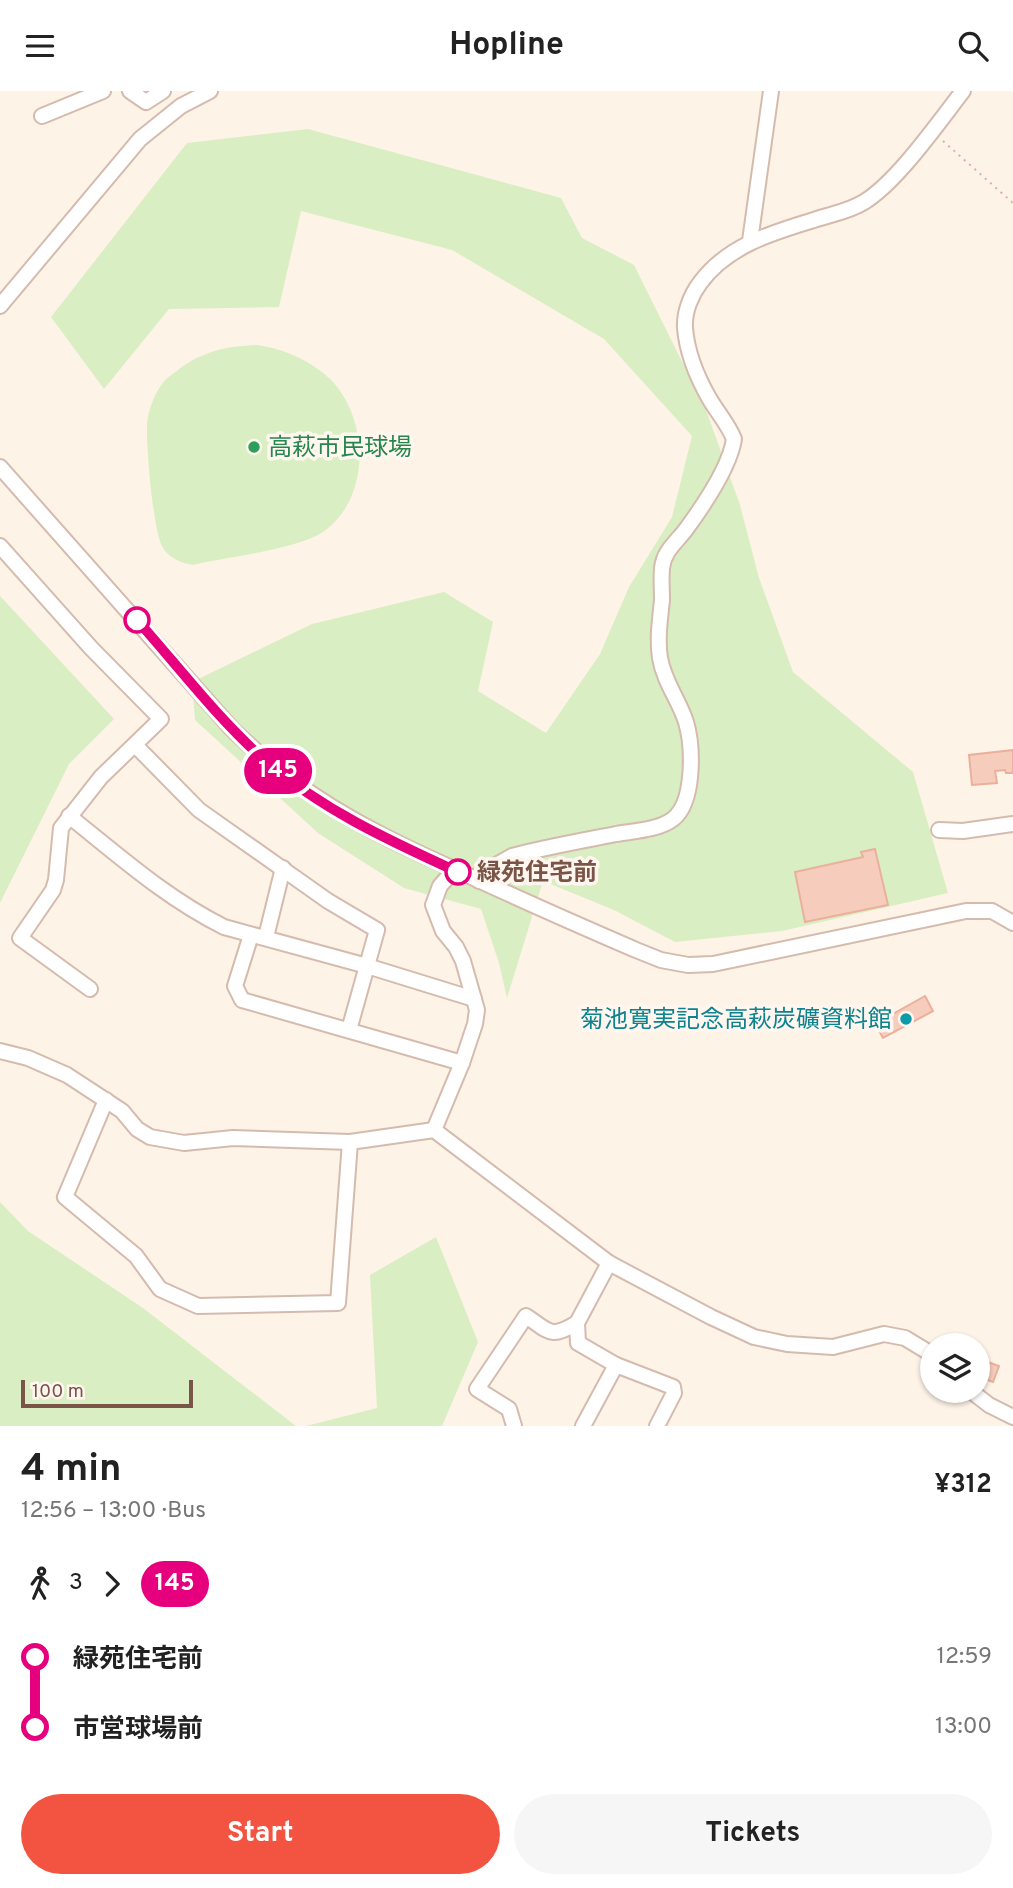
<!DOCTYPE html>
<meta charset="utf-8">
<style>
body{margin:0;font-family:Overpass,"Noto Sans JP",sans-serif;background:#f6f6f6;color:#222;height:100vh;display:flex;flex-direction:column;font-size:26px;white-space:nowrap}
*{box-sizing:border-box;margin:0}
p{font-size:23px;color:#767676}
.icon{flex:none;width:38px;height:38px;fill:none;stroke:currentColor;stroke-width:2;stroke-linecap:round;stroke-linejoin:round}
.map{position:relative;height:1335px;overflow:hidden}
.details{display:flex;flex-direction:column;background:#fff;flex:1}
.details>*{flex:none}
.badge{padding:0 14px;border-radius:23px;font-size:24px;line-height:46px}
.fabs{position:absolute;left:920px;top:1242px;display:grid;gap:14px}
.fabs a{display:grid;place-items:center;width:70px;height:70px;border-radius:50%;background:#fff;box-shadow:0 2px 5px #0004;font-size:35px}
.scale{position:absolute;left:21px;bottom:18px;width:172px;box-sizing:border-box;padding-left:7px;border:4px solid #7b5448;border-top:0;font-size:19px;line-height:24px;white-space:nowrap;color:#7b5448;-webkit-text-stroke:5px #fff7ef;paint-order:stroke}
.map>.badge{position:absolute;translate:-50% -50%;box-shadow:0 0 0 4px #fff}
.legs{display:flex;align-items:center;gap:10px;height:77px;padding:0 21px;font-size:23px}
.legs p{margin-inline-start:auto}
.head{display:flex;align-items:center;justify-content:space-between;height:119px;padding:0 21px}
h1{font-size:38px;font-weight:700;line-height:52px}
.action{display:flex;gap:14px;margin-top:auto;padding:14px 21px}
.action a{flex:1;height:80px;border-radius:42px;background:#f35442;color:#fff;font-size:28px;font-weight:700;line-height:80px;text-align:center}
.action a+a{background:#f6f6f6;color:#222}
ul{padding:0 21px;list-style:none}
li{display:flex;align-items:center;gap:24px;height:70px;font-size:26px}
li i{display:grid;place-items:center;width:10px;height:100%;margin:0 9px;background:currentColor}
li i::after{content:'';width:18px;height:18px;margin:-9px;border:5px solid;border-radius:50%;background:#fff}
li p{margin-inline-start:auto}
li:first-child i{background:linear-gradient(#0000 50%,currentColor 0)}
li:last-child i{background:linear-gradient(currentColor 50%,#0000 0)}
header{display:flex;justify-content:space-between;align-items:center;height:91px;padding:0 21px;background:#fff;font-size:32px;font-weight:700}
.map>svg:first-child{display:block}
</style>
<header><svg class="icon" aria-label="menu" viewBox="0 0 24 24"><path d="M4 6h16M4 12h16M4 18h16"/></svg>Hopline<svg class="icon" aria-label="search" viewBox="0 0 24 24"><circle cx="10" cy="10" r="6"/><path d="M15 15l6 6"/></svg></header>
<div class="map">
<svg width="1013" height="1335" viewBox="0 0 1013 1335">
<rect width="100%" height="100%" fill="#fef3e7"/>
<g fill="#daeec3">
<polygon points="308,38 561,107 582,147 634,174 706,319 740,414 759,487 793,581 913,681 948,802 782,840 675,851 614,819 543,790 507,907 499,872 481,818 404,797 318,742 195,629 192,591 312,533 444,501 493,531 478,600 546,642 600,563 629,496 672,426 692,345 604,248 452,159 301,120 279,216 169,218 104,298 51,226 187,52"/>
<path d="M258,254C282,258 302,266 322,281C368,316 374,401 327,438C301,459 228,465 193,474C181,472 168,467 162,455C153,438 146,354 147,333C148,320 154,304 162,293C166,287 173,283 178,279C203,260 227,255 258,254Z"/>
<polygon points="0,505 114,628 69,673 0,812"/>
<polygon points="0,1111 28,1140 143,1217 296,1335 0,1335"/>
<polygon points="436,1146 478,1251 442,1335 306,1335 377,1317 370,1184"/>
</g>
<g fill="#f6ccbc" stroke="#ebb09b" stroke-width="2">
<polygon points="1013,659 1013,682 1006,682 1005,679 995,680 997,692 972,694 969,664"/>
<polygon points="875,758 888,814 805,831 795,781 863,766 861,761"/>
<polygon points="925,905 933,920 883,947 875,933"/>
<polygon points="985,1270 999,1275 993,1291 982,1287 981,1289 978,1288 978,1271 984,1273"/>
</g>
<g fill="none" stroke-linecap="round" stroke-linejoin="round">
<defs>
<g id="minor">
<polyline points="130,0 146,11 163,0"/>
<polyline points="42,25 103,0"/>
<polyline points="750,150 771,0"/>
<polyline points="0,215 140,48 181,15 210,0"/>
<path d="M0,376L232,638C310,714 387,749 485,792C535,815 585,837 636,859L661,869L688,874L713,873L966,820H992L1013,832"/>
<polyline points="0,455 91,557 161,628 101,686 61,737 56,789 53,799 20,847 90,898"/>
<polyline points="136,655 199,719 328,810 377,839 349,939"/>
<path d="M69,725C119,765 166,807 224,836L367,875L474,908"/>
<polyline points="939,739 963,740 1013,733"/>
<path d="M479,790L496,774L512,765C546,756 581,750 616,743C633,740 659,739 673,728C695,711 693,655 686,631C679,609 664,591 660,567C657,547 660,529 662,509C662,498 661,488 662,477C664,459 677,451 687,437C703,415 730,375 734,348C728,333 717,321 709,307C697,286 687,261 685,237C684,221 691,204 700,192C727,155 771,142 814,129C831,123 848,121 864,111C897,91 938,32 963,0"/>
<polyline points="251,844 235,895 242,909 462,972"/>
<polyline points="266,846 283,777"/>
<polyline points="0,960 28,967 67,984 122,1020 137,1038 150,1046 184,1052 233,1047 350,1051 434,1039 609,1172 711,1226 754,1246 787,1253 833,1256 884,1243 905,1247 933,1264"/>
<polyline points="106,1009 65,1106 136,1165 160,1198 198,1215 338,1212 350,1051"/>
<polyline points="434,1039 462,972 475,933 477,919 463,870 456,856 443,840 433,814 440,795 454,779"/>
<polyline points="609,1172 577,1232 578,1252 616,1274 673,1296 674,1302 657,1335"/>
<polyline points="971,1300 989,1314 1013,1326"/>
<path d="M514,1335L509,1318L477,1298L526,1225C550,1241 550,1248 577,1232"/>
<polyline points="583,1335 616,1274"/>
</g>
</defs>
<use href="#minor" stroke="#d4bbae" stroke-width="18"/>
<polyline stroke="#dcaf9e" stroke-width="2" stroke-dasharray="2 5" stroke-linecap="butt" points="943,50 1013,112"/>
<use href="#minor" stroke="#fff" stroke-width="14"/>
</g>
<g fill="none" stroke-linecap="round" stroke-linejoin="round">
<defs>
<path id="line-1" d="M137,529C177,574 215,624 260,665C318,717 388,749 458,781"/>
</defs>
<use href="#line-1" stroke="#fff" stroke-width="16"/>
<use href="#line-1" stroke="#e6007e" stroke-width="10"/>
</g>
<circle fill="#2e9e5b" stroke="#fff7ef" stroke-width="2.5" cx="254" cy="356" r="7"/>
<g fill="#fff" stroke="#e6007e" stroke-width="3.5">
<circle cx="137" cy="529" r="12"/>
<circle cx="458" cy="781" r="12"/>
</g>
<circle fill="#0f9aa8" stroke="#fff7ef" stroke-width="2.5" cx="906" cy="928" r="7"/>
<g text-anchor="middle" stroke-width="7" stroke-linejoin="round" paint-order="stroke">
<g font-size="24" fill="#27864d" stroke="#fff7ef" text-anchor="start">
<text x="268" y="364">高萩市民球場</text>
</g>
<g font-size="24" font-weight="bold" fill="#7b5448" stroke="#fff7ef" text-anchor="start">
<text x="477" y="789">緑苑住宅前</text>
</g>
<g font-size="24" fill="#0d838f" stroke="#fff7ef" text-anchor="end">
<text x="892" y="936">菊池寛実記念高萩炭礦資料館</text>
</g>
</g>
</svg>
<div class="fabs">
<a><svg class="icon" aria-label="layers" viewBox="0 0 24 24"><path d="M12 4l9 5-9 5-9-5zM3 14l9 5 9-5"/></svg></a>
</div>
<div class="scale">100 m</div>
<b class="badge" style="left:278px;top:680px;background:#e6007e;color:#fff">145</b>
</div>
<section class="details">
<div class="head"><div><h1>4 min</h1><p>12:56 – 13:00 · Bus</p></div><b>¥312</b></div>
<div class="legs"><svg class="icon" aria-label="walk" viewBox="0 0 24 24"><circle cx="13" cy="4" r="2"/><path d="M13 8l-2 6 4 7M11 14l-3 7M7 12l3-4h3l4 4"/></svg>3<svg class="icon" aria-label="forward" viewBox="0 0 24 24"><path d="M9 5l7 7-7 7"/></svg><b class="badge" style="background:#e6007e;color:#fff">145</b></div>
<ul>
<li><i style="color:#e6007e"></i><b>緑苑住宅前</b><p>12:59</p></li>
<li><i style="color:#e6007e"></i><b>市営球場前</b><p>13:00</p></li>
</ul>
<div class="action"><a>Start</a><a>Tickets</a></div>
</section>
